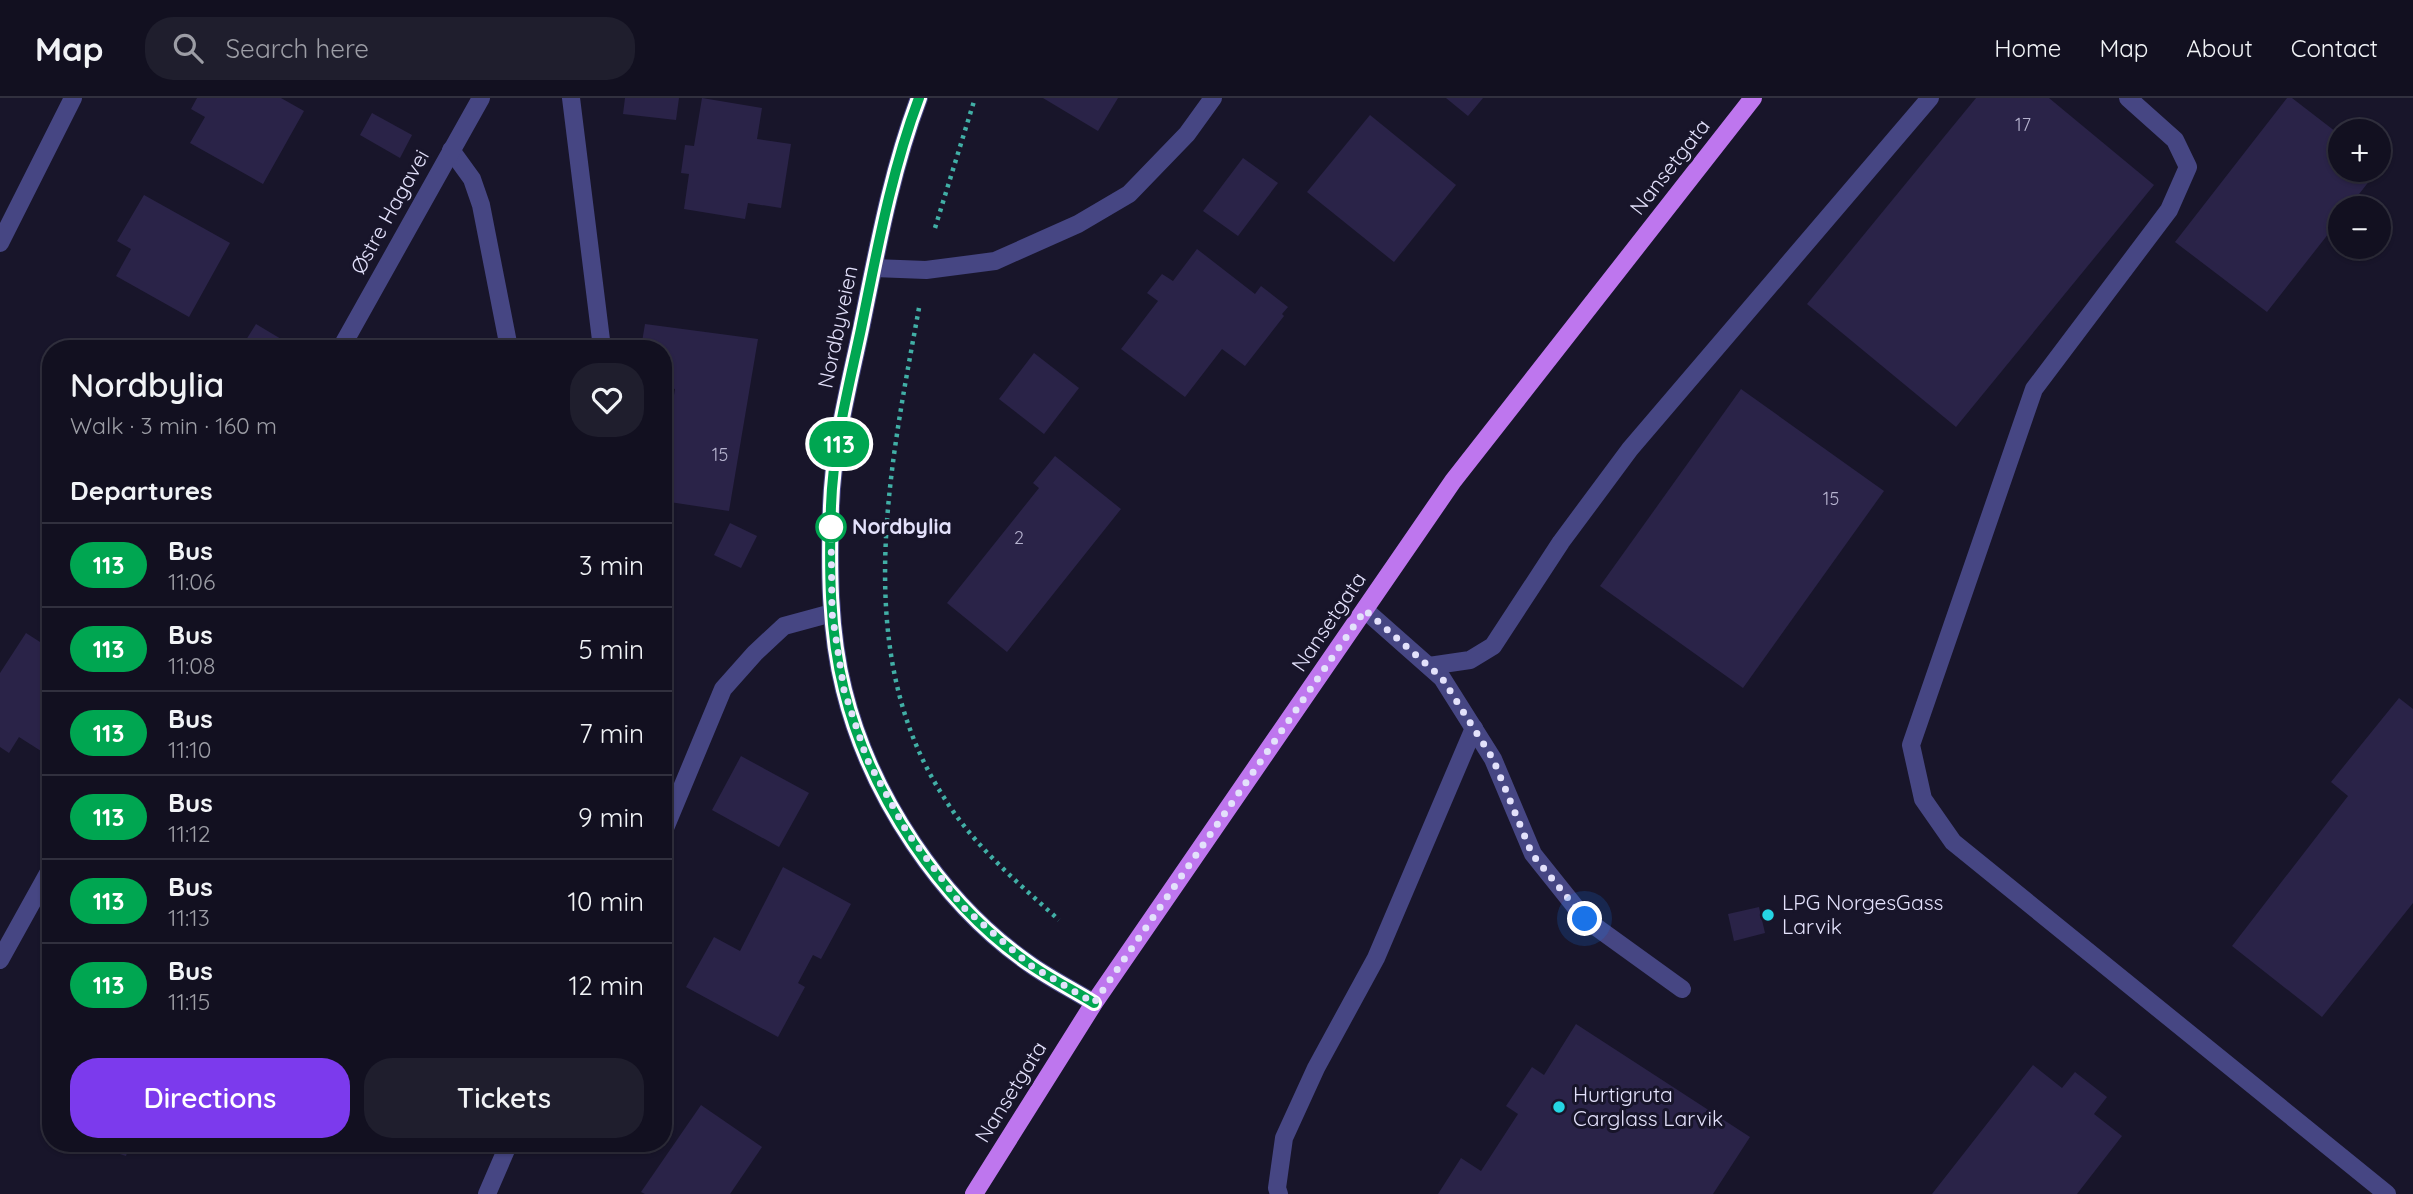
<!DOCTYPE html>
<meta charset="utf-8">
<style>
body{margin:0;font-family:Quicksand,sans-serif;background:#1f1e2d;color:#f1f3f6;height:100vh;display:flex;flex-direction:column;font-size:26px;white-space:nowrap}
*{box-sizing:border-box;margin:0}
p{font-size:23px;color:#9c9da5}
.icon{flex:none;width:38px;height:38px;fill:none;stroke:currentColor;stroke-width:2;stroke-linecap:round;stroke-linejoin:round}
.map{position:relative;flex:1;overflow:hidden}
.sheet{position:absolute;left:42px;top:242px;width:630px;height:812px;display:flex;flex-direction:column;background:#121020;border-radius:28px;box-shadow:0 2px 5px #0004,0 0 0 2px #31303e}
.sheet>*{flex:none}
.badge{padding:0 14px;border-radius:23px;font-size:24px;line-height:46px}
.controls{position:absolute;left:2328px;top:21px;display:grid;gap:14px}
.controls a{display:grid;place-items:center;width:63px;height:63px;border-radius:50%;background:#121020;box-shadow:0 2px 5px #0004,0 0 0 2px #31303e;font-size:35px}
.you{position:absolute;width:35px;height:35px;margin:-18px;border:5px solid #fff;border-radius:50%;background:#1a73e8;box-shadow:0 0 0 10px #1a73e833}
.map>.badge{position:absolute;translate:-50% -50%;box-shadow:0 0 0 4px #fff}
h2{padding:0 28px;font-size:26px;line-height:63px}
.round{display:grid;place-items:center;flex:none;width:74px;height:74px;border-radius:28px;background:#1f1e2d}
.summary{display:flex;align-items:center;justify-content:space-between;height:119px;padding:0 28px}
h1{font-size:33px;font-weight:600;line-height:52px}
.button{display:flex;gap:14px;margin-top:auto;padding:14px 28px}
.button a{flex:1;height:80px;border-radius:28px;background:#7c3aed;color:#fff;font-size:28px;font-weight:600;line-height:80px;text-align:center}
.button a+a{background:#1f1e2d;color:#f1f3f6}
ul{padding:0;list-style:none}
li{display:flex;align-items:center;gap:21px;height:84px;padding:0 28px;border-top:2px solid #31303e}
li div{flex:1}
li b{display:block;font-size:26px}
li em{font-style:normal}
li .badge{min-width:77px;font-weight:700;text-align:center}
header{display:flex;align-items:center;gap:42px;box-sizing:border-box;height:98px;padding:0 35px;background:#121020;border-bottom:2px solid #31303e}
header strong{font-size:33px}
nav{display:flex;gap:38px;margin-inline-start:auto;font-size:24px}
.search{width:490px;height:63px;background:#1f1e2d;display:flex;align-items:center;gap:18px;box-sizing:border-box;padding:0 24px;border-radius:28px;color:#9c9da5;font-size:26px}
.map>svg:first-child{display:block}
</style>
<header>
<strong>Map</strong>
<div class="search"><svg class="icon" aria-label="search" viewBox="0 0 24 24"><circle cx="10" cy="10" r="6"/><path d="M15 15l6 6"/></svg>Search here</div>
<nav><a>Home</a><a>Map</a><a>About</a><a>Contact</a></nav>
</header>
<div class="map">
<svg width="2413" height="1096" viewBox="0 0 2413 1096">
<rect width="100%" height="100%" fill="#18152a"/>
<g fill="#2a2348">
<polygon points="197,0 281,0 304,13 263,86 190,45 205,19 191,11"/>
<polygon points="625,0 679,0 676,22 623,16"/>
<polygon points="702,0 762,10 757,41 791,46 781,110 748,105 745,121 684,111 689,76 681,75 685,47 694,48"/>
<polygon points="1043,0 1118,0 1098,33"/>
<polygon points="1446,0 1483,0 1468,18"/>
<polygon points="1976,0 2049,0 2154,87 1956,329 1807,206"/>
<polygon points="2287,0 2292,0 2340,37 2340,72 2378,72 2348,110 2340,110 2340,121 2267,214 2175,144"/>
<polygon points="372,15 412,37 400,60 360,37"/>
<polygon points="1370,17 1456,87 1394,164 1307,94"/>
<polygon points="1243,60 1278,85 1238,138 1203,113"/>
<polygon points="144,97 230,145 189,219 116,178 131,151 117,143"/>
<polygon points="1197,151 1255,196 1261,188 1288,209 1282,216 1284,218 1245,268 1222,251 1185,299 1121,251 1158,203 1147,195 1162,176 1173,183"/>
<polygon points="256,226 296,250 241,250"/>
<polygon points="645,226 758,241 729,413 663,403 663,365 675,291 663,288 663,250 641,250"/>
<polygon points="84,241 101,250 78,250"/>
<polygon points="1034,255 1079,290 1044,336 999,301"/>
<polygon points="1741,291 1884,393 1743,590 1600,488"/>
<polygon points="1055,358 1121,411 1007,554 947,505 1039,390 1033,385"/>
<polygon points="730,425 757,438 741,470 714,457"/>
<polygon points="26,535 51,551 51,651 49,653 44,649 41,653 19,639 9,655 0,649 0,575"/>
<polygon points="2399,600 2413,611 2413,805 2322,919 2232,848 2348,698 2331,684"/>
<polygon points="741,658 809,695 779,749 712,712"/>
<polygon points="783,769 851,806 821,861 813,857 798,885 805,889 778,939 686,889 714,839 740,853"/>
<polygon points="1759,809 1765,835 1734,843 1728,816"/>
<polygon points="1576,926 1750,1039 1713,1096 1438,1096 1461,1060 1481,1073 1518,1016 1506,1008 1532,969 1544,977"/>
<polygon points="2033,967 2062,990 2075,974 2107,999 2094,1016 2122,1038 2077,1096 1932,1096"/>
<polygon points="701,1007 762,1049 730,1096 645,1096 641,1094"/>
<polygon points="85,1045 130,1045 126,1058"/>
</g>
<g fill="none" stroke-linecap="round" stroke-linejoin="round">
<g stroke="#41afa6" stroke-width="4.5" stroke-dasharray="3.5 5" stroke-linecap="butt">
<polyline points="935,130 975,0"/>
<path d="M919,210C890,369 850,553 943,698C973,747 1017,784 1059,822"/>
</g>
<g stroke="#464683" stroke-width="18">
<polyline points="571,0 602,250"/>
<path d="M919,0C891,74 877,153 861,231C849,288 833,349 831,408C829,468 829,533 844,592C870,697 941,805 1031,867C1051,881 1073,892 1094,905"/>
<polyline points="2128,0 2175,42 2188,69 2169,112 2034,291 1911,647 1923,701 1953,744 2387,1096"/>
<polyline points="451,52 472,81 481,107 509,250"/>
<polyline points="0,145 73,0"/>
<polyline points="874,170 926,172 995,163 1078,126 1129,96 1187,36 1213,0"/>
<polyline points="341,250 481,0"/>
<polyline points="1365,512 1442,580 1493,661 1533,756 1585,821 1682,891"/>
<polyline points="1429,568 1470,562 1493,548 1561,444 1630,351 1930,0"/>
<polyline points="663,735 723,591 755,555 784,528 832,515"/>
<polyline points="0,862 51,770"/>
<polyline points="487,1096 509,1045"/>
<polyline points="1279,1096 1277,1090 1284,1040 1316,970 1376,860 1474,630"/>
</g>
<polyline stroke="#be76ee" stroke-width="18" points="974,1096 1094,905 1453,383 1753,0"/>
</g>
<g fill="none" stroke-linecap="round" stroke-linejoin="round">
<defs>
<path id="line" d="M919,0C891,74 877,153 861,231C849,288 833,349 831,408C829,468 829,533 844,592C870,697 941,805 1031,867C1051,881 1073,892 1094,905"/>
</defs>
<use href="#line" stroke="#fff" stroke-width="16"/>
<use href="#line" stroke="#00a651" stroke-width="10"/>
<polyline stroke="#e3e1fb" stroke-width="7" stroke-dasharray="0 12.6" points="831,429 832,515 844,592 867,661 907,734 962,808 1030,867 1094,905 1365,512 1442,580 1493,661 1532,756 1585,821"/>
</g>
<circle fill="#fff" stroke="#00a651" stroke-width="3.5" cx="831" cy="429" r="14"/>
<g fill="#25d5e3" stroke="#18152a" stroke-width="2.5">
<circle cx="1768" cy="817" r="7"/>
<circle cx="1559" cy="1009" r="7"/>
</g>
<g text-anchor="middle" stroke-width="6" stroke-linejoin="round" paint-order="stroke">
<g font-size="18" fill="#b5b2ce">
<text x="2023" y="33">17</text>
<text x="720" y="363">15</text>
<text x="1831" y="407">15</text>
<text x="1019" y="446">2</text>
</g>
<g font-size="21" fill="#e3e1fb" stroke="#18152a">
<text transform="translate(1670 69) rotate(-52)" y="7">Nansetgata</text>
<text transform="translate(390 114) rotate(-61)" y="7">Østre Hagavei</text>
<text transform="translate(838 229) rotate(-78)" y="7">Nordbyveien</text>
<text transform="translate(1329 524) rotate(-56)" y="7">Nansetgata</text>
<text transform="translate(1011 994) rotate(-58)" y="7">Nansetgata</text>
</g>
<g font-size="21" font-weight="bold" fill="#e3e1fb" stroke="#18152a" text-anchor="start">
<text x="852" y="436">Nordbylia</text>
</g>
<g font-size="21" fill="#e3e1fb" stroke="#18152a" text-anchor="start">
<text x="1782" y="812">LPG NorgesGass<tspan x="1782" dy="24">Larvik</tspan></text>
<text x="1573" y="1004">Hurtigruta<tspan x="1573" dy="24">Carglass Larvik</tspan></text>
</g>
</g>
</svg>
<div class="controls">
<a>+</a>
<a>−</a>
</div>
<div class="you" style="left:1585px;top:821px"></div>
<b class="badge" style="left:839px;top:346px;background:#00a651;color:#fff">113</b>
<section class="sheet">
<div class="summary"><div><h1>Nordbylia</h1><p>Walk · 3 min · 160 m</p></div><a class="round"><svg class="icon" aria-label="heart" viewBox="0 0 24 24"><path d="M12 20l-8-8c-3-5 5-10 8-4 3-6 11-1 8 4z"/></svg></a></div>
<h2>Departures</h2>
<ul>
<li><span class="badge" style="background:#00a651;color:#fff">113</span><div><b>Bus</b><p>11:06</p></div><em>3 min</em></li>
<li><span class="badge" style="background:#00a651;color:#fff">113</span><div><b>Bus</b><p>11:08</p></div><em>5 min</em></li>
<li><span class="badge" style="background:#00a651;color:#fff">113</span><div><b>Bus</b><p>11:10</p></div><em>7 min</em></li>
<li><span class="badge" style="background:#00a651;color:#fff">113</span><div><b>Bus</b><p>11:12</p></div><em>9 min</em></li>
<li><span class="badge" style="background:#00a651;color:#fff">113</span><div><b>Bus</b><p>11:13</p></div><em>10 min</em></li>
<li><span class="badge" style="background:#00a651;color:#fff">113</span><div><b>Bus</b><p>11:15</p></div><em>12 min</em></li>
</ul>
<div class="button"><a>Directions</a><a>Tickets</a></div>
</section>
</div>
